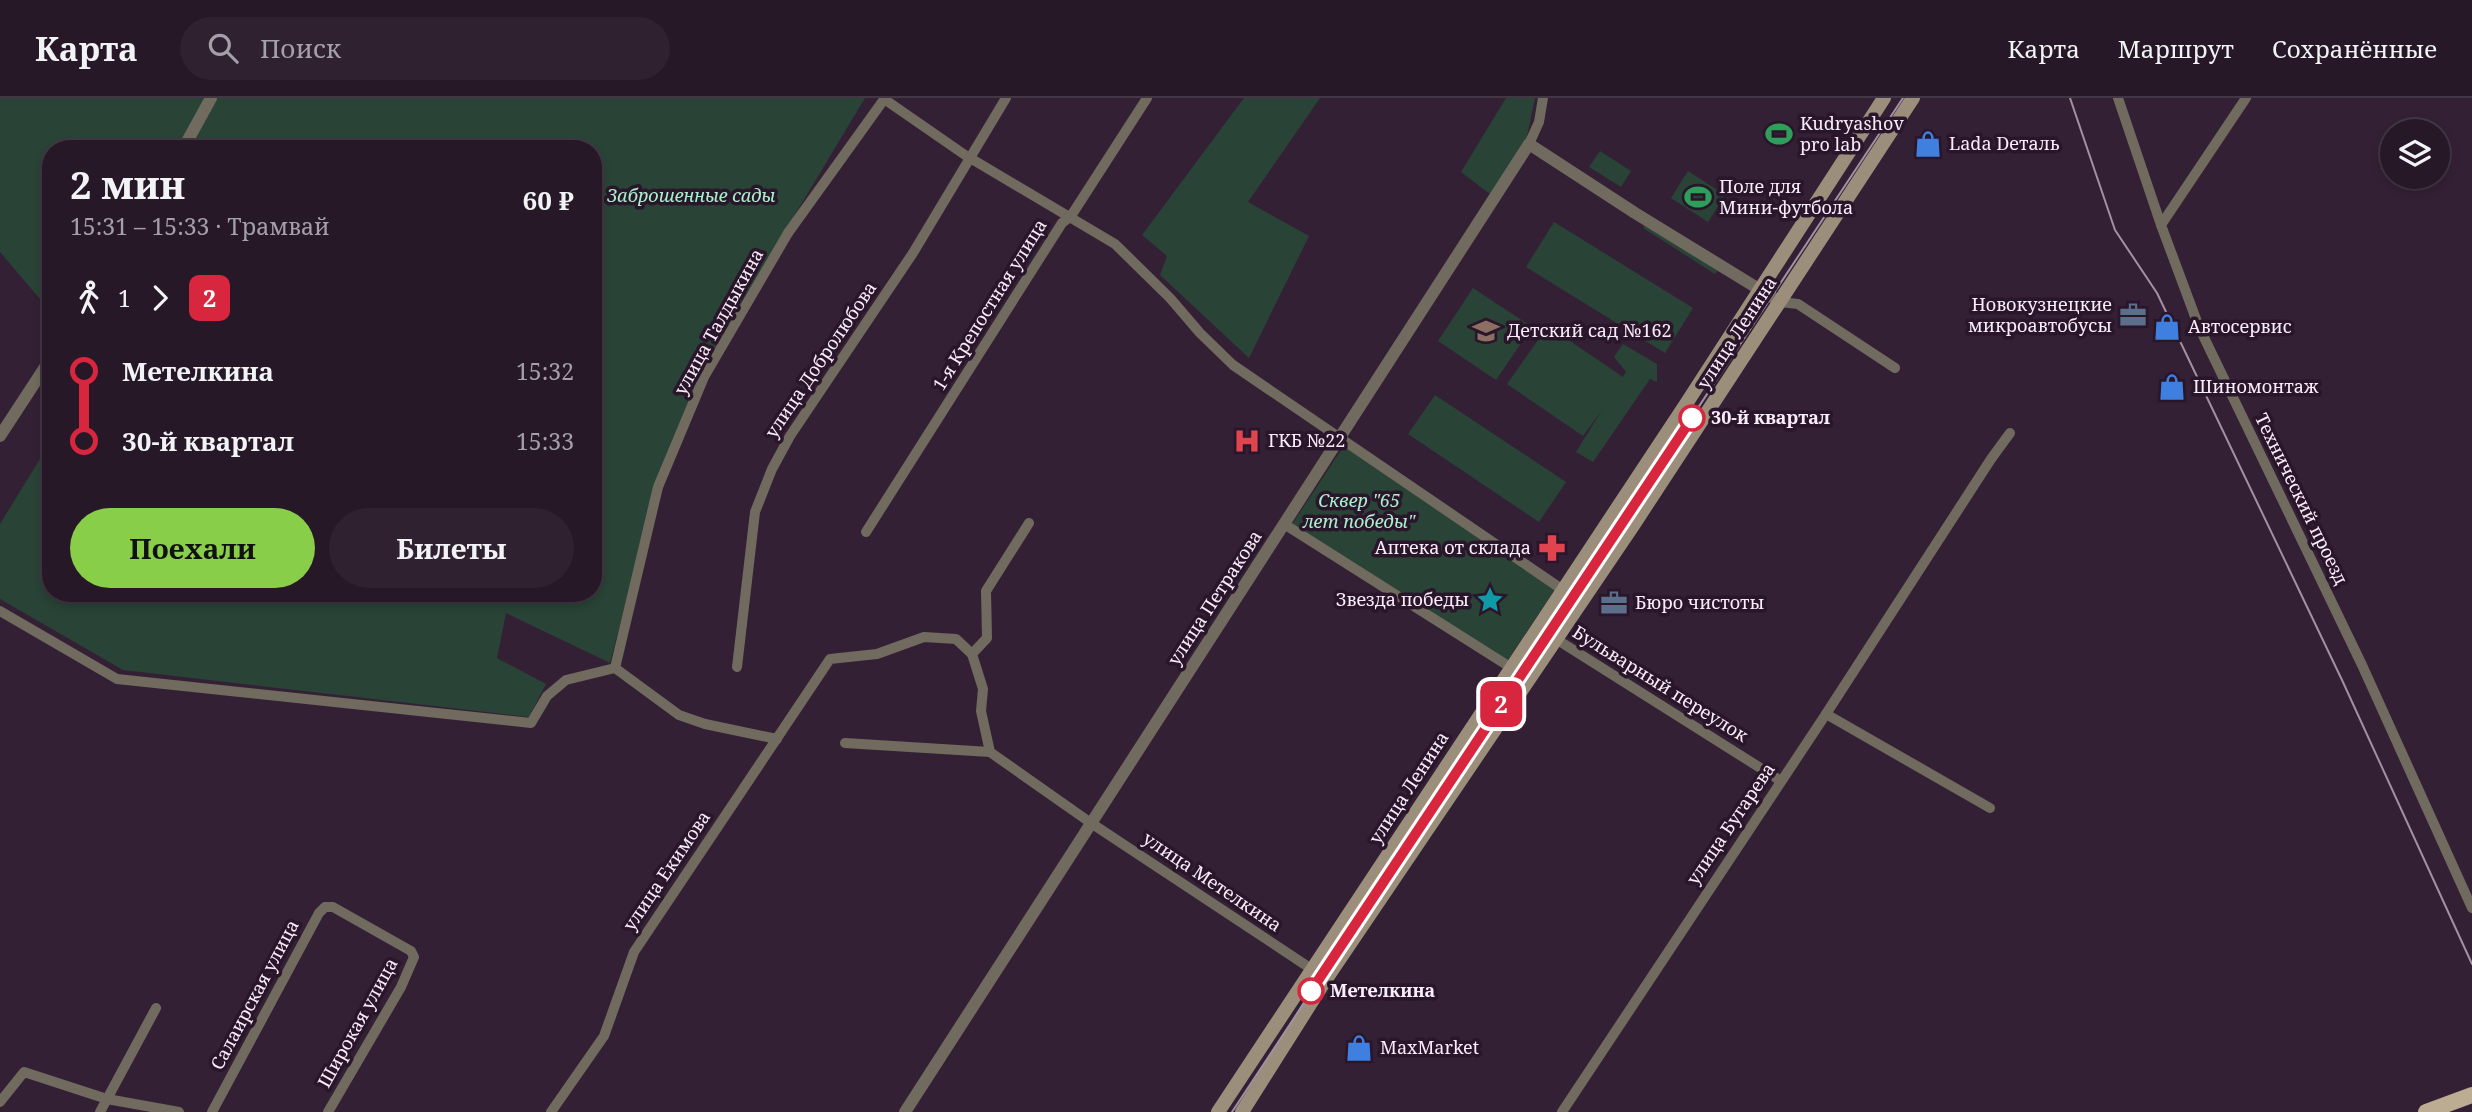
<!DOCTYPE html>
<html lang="ru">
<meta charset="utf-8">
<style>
body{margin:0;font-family:"Noto Serif",serif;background:#2f2130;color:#f1f3f6;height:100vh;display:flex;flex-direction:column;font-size:26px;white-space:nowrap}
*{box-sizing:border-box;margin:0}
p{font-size:23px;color:#a4a0a8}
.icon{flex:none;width:38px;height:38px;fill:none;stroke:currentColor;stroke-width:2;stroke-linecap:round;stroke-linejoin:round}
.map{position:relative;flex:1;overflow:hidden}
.side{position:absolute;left:42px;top:42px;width:560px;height:462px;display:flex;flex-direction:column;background:#271828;border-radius:28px;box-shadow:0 4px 10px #0003,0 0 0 2px #433745}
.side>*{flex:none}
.badge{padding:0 14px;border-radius:10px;font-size:24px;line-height:46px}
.fabs{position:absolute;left:2380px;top:21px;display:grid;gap:14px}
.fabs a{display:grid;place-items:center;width:70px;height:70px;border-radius:50%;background:#271828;box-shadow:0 4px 10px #0003,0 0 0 2px #433745;font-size:35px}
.map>.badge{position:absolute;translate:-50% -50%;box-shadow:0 0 0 4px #fff}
.legs{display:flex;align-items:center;gap:10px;height:77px;padding:0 28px;font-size:23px}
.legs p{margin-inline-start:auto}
.head{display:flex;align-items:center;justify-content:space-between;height:119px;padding:0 28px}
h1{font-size:38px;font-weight:700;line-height:52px}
.cta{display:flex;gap:14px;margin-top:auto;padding:14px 28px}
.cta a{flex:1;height:80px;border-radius:42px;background:#89ce48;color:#111;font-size:28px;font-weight:700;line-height:80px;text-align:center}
.cta a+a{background:#2f2130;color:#f1f3f6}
ul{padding:0 28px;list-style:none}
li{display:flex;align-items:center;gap:24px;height:70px;font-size:26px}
li i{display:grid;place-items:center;width:10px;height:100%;margin:0 9px;background:currentColor}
li i::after{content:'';width:18px;height:18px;margin:-9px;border:5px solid;border-radius:50%;background:#271828}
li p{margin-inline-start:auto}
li:first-child i{background:linear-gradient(#0000 50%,currentColor 0)}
li:last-child i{background:linear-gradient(currentColor 50%,#0000 0)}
header{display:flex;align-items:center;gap:42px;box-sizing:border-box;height:98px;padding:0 35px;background:#271828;border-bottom:2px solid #433745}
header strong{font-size:33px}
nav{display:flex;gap:38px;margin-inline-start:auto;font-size:24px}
.search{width:490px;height:63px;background:#2f2130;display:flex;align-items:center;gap:18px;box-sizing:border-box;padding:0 24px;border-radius:38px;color:#a4a0a8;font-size:26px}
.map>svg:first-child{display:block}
</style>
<header>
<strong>Карта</strong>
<div class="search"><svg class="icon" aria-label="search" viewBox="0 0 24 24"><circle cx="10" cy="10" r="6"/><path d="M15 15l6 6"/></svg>Поиск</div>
<nav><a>Карта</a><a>Маршрут</a><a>Сохранённые</a></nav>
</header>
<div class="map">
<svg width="2472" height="1014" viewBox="0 0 2472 1014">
<rect width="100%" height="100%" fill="#342035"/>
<g fill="#294336">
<polygon points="0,0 865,0 707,263 652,404 610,565 506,515 497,560 546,586 529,619 123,572 0,501 0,426 51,343 51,495 593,495 593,51 51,51 51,214 0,154"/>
<polygon points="1244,0 1320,0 1248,104 1309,138 1249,260 1160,177 1167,158 1142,137"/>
<polygon points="1506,0 1535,0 1526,43 1490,96 1461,74"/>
<polygon points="1600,53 1631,73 1621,89 1589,69"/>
<polygon points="1688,73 1725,97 1708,124 1671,100"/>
<polygon points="1648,123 1720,169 1715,176 1643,130"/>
<polygon points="1554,124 1693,210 1665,255 1526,169"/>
<polygon points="1473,190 1532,229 1496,282 1438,243"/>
<polygon points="1548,228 1623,279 1626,274 1614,259 1623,246 1657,266 1657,284 1650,281 1593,364 1576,354 1602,312 1583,338 1507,286"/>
<polygon points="1435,297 1566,384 1539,424 1408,336"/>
<polygon points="1345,346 1556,490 1505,566 1291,428"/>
</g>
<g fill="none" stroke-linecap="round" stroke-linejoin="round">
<g stroke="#716a5e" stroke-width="10">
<polyline points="2118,0 2161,127 2199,229 2362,567 2472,810"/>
<polyline points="884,1 965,57 1115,146 1170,200 1200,235 1233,267 1563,492"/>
<polyline points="1529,46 1539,24 1543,0"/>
<polyline points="2161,127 2246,0"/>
<polyline points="1780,204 1798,206 1895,270"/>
<polyline points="1284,426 1529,581"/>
<polyline points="866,434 1062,125 1071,118 1147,0"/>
<polyline points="0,513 117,581 531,625 547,598 566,582 615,570"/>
<polyline points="1556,541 1781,683"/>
<polyline points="972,556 987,540 986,493 1029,425"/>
<polyline points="737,569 755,414 772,371 790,338 913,155 1006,0"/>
<polyline points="615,570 658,389 704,279 788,135 885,0"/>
<polyline points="615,570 679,617 705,626 777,641"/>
<polyline points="1826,616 1991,361 2010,335"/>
<polyline points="845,645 990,654"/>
<polyline points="0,1004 24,974 107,1001 179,1014"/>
<polyline points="100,1014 156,910"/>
<polyline points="212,1014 319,815 325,809 333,809 411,853 414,859 401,889 328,1014"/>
<polyline points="551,1014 604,938 634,854 830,561 877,556 924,539 956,541 972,556 983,591 981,613 990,654 1091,725 1313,872"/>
<polyline points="1562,1014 1826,616 1990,710"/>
</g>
<g stroke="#716a5e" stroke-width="12">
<polyline points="183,51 211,0"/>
<polyline points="0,338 51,260"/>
<polyline points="905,1014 1529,46 1635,115 1780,204"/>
</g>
<g stroke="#9b8f7b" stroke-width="14">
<polyline points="1218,1014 1686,306 1884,0"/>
<polyline points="1242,1014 1326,881 1634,426 1913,0"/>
</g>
<polyline stroke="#bbac92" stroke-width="16" points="2426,1014 2472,997"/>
<g stroke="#a191a2" stroke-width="2">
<polyline points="2070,0 2115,132 2157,195 2342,582 2472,866"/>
<polyline points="1232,1014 1903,0"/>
</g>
</g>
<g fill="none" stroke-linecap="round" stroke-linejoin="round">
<defs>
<polyline id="line-1" points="1311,893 1692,320"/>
</defs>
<use href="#line-1" stroke="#fff" stroke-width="16"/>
<use href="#line-1" stroke="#d7263d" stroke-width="10"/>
</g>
<defs>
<symbol id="stadium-bare" viewBox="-9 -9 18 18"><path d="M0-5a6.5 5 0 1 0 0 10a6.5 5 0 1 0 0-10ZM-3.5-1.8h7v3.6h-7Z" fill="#2e9e5b" stroke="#2a162b" stroke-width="2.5" paint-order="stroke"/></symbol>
<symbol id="shop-bare" viewBox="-9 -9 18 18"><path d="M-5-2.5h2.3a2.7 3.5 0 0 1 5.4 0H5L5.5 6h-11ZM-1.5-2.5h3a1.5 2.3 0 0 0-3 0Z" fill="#3f7fe0" stroke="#2a162b" stroke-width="2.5" paint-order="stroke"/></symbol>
<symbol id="office-bare" viewBox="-9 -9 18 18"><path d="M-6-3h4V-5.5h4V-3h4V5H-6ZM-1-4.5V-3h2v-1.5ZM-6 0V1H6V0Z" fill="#5c6f8a" stroke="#2a162b" stroke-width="2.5" paint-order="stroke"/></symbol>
<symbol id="school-bare" viewBox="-9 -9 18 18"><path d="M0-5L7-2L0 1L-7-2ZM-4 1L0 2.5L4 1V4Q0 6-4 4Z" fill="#8d6e63" stroke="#2a162b" stroke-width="2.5" paint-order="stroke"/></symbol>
<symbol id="hospital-bare" viewBox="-9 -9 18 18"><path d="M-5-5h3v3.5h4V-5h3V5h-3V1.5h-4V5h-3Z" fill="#e0444e" stroke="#2a162b" stroke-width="2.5" paint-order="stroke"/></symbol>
<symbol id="pharmacy-bare" viewBox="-9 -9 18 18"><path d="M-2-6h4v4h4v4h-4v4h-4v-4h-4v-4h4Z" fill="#e0444e" stroke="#2a162b" stroke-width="2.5" paint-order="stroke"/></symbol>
<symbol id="sight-bare" viewBox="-9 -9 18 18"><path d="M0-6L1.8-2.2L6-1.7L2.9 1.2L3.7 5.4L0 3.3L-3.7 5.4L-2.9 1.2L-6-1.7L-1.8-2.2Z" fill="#0f9aa8" stroke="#2a162b" stroke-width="2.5" paint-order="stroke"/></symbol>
</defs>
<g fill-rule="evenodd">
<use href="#stadium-bare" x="1760" y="17" width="38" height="38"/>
<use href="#shop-bare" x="1909" y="27" width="38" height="38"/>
<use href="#stadium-bare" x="1679" y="80" width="38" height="38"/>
<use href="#office-bare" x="2114" y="198" width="38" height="38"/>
<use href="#shop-bare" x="2148" y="210" width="38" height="38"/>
<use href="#school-bare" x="1467" y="214" width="38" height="38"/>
<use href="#shop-bare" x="2153" y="270" width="38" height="38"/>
<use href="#hospital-bare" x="1228" y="324" width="38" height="38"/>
<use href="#pharmacy-bare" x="1533" y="431" width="38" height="38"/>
<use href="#sight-bare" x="1471" y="483" width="38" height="38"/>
<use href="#office-bare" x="1595" y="486" width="38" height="38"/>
<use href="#shop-bare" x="1340" y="931" width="38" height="38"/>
</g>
<g fill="#fff" stroke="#d7263d" stroke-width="3.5">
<circle cx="1692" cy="320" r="12"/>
<circle cx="1311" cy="893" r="12"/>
</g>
<g text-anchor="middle" stroke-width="7" stroke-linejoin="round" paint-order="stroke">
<g font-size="18" fill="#faedfb" stroke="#2a162b" text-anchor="start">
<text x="1800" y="32">Kudryashov<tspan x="1800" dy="21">pro lab</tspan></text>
<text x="1949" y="52">Lada Dеталь</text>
<text x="1719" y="95">Поле для<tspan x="1719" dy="21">Мини-футбола</tspan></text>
<text x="2112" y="213" text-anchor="end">Новокузнецкие<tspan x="2112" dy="21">микроавтобусы</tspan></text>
<text x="2188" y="235">Автосервис</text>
<text x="1507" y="239">Детский сад №162</text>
<text x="2193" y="295">Шиномонтаж</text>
<text x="1268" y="349">ГКБ №22</text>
<text x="1531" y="456" text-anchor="end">Аптека от склада</text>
<text x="1469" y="508" text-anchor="end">Звезда победы</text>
<text x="1635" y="511">Бюро чистоты</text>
<text x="1380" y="956">MaxMarket</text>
</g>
<g font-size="18" font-style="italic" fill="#aaf0cc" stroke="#2a162b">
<text x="691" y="104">Заброшенные сады</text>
<text x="1359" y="409">Сквер "65<tspan x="1359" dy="21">лет победы"</tspan></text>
</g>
<g font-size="18" fill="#faedfb" stroke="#2a162b">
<text transform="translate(990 207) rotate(-58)" y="6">1-я Крепостная улица</text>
<text transform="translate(719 224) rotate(-61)" y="6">улица Талдыкина</text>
<text transform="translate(1737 235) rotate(-57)" y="6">улица Ленина</text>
<text transform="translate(821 262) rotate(-56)" y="6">улица Добролюбова</text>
<text transform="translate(2301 401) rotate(64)" y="6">Технический проезд</text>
<text transform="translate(1215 500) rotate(-57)" y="6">улица Петракова</text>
<text transform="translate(1660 586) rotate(32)" y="6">Бульварный переулок</text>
<text transform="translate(1409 690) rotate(-57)" y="6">улица Ленина</text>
<text transform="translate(1731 726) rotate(-56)" y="6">улица Бугарева</text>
<text transform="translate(667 773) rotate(-56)" y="6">улица Екимова</text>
<text transform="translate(1212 784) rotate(34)" y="6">улица Метелкина</text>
<text transform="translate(255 897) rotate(-62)" y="6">Салаирская улица</text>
<text transform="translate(358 925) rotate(-61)" y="6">Широкая улица</text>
</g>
<g font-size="18" font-weight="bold" fill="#faedfb" stroke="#2a162b" text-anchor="start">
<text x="1711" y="326">30-й квартал</text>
<text x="1330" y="899">Метелкина</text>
</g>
</g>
</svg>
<div class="fabs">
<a><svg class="icon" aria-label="layers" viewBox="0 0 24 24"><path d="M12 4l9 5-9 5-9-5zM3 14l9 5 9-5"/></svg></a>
</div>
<b class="badge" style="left:1501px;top:606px;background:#d7263d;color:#fff">2</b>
<section class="side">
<div class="head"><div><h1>2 мин</h1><p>15:31 – 15:33 · Трамвай</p></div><b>60 ₽</b></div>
<div class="legs"><svg class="icon" aria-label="walk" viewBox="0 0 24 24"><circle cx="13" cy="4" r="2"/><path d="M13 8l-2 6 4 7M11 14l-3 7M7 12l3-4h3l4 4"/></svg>1<svg class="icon" aria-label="forward" viewBox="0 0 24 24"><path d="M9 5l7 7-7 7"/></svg><b class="badge" style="background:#d7263d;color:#fff">2</b></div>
<ul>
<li><i style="color:#d7263d"></i><b>Метелкина</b><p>15:32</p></li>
<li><i style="color:#d7263d"></i><b>30-й квартал</b><p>15:33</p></li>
</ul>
<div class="cta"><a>Поехали</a><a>Билеты</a></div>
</section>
</div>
